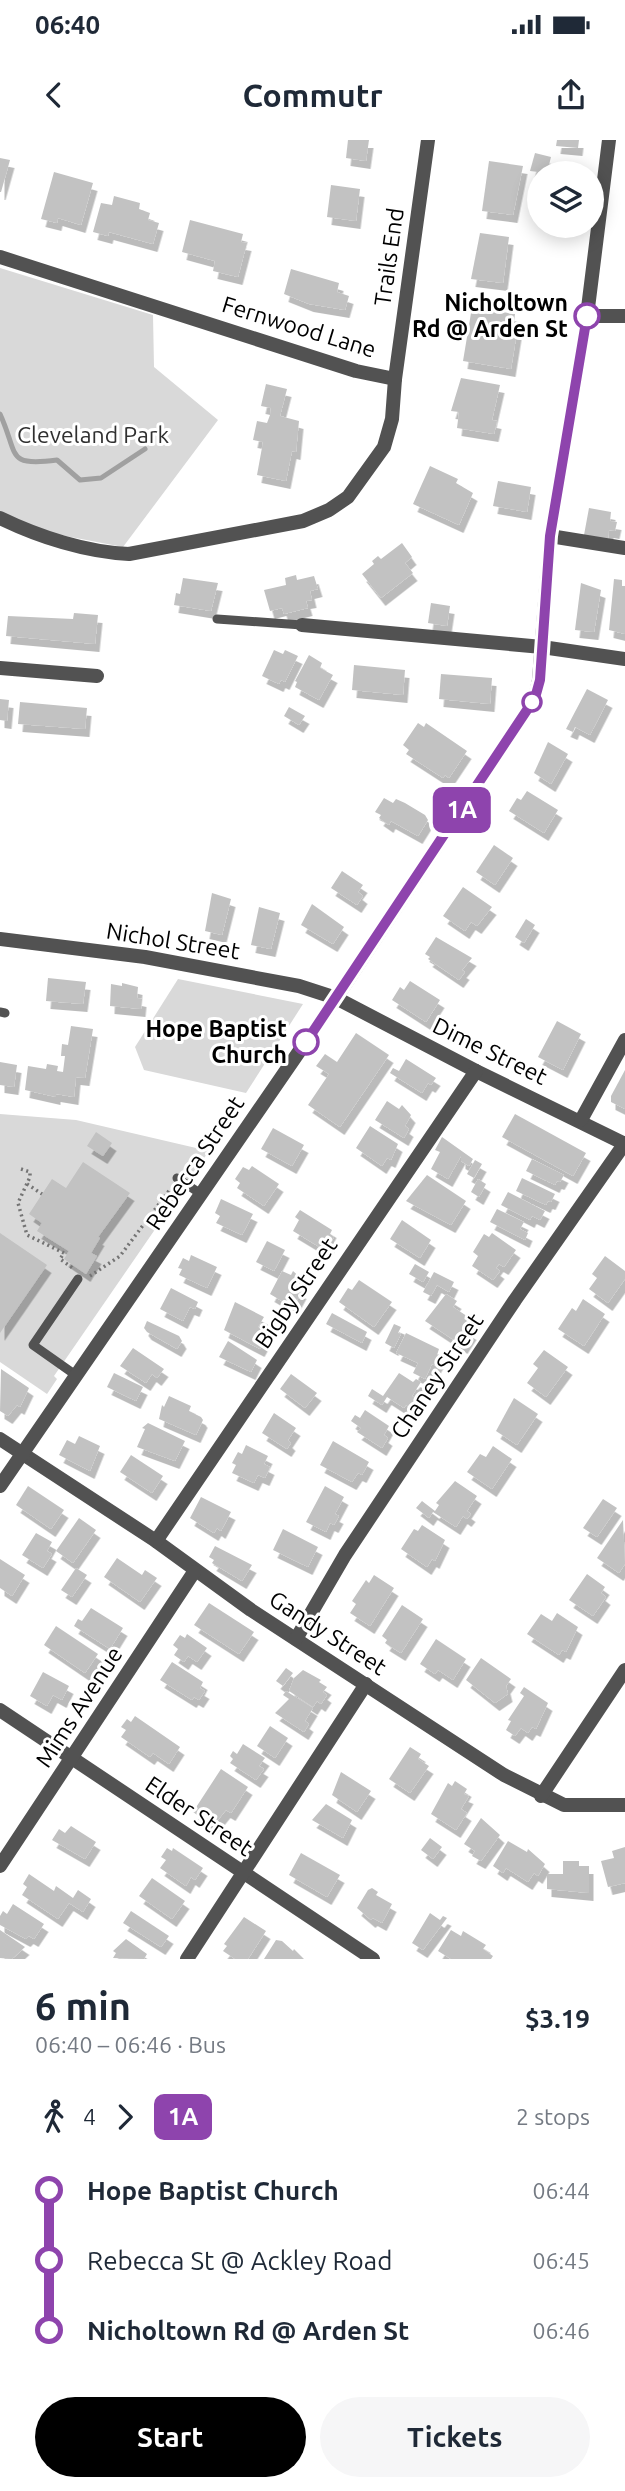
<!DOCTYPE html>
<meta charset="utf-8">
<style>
body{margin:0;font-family:Ubuntu,sans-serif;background:#f6f6f7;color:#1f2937;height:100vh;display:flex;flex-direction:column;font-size:26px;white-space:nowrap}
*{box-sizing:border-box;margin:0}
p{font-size:23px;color:#747a83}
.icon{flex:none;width:38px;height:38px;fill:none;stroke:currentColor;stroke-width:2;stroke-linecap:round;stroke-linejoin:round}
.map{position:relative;height:1819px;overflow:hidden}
.side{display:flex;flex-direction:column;background:#fff;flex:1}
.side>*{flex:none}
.badge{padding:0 14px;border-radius:10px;font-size:24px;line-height:46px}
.buttons{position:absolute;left:527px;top:21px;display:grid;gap:14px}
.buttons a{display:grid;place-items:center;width:77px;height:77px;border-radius:50%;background:#fff;box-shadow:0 4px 18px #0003;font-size:35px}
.map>.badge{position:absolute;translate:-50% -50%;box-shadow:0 0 0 4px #fff}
.legs{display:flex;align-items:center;gap:10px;height:77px;padding:0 35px;font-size:23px}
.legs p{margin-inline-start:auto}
.summary{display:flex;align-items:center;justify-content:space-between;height:119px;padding:0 35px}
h1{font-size:38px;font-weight:700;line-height:52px}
.cta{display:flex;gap:14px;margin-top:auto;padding:14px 35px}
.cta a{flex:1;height:80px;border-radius:42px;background:#000;color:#fff;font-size:28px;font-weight:700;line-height:80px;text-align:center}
.cta a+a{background:#f6f6f7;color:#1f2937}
ul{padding:0 35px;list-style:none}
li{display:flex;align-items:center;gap:24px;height:70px;font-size:26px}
li i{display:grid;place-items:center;width:10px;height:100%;margin:0 9px;background:currentColor}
li i::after{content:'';width:18px;height:18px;margin:-9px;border:5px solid;border-radius:50%;background:#fff}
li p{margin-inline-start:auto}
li:first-child i{background:linear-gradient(#0000 50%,currentColor 0)}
li:last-child i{background:linear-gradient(currentColor 50%,#0000 0)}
.status{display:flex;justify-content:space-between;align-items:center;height:49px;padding:0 35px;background:#fff;direction:ltr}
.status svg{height:19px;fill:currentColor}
header{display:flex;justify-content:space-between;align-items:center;height:91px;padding:0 35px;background:#fff;font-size:32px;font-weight:700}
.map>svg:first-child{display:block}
</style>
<div class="status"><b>06:40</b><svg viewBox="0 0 49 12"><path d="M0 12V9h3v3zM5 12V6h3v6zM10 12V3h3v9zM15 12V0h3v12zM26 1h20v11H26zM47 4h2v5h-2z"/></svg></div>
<header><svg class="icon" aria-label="back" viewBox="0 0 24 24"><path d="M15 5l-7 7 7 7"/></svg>Commutr<svg class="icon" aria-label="share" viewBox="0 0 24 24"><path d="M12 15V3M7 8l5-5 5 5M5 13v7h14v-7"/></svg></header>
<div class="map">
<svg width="625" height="1819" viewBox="0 0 625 1819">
<defs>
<filter id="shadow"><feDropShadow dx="4.5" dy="8" stdDeviation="0" flood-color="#0004"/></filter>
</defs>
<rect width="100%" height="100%" fill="#fff"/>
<g fill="#d9d9d9">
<polygon points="0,128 153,175 154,227 218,280 123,407 55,394 0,374"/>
<polygon points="178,839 303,864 246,953 144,930 135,907"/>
<polygon points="0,974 76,980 209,1011 54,1236 57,1239 47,1254 0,1222"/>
</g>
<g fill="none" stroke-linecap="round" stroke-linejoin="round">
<path stroke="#a0a0a0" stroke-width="5" d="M0,274C19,315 5,327 57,320L80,340L101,338L145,309"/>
</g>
<g fill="#c2c2c2" filter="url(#shadow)">
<polygon points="348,0 369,0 366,21 346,18"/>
<polygon points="557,0 579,0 578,8 556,6"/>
<polygon points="535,13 551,17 547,33 530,31"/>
<polygon points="0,18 10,20 1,52 0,52"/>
<polygon points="489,21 523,26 513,75 482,71"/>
<polygon points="54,32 93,43 81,85 58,78 57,83 41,79"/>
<polygon points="331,45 360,49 356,81 327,77"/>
<polygon points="114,56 140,63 139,69 150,73 148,80 159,83 153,104 109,92 108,96 93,92 101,63 112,65"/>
<polygon points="190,80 243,94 241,102 247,103 238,137 213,131 215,121 182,112"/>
<polygon points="480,93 509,97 503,143 471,139"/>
<polygon points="291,129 339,143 337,152 349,156 345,170 309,164 284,154"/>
<polygon points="472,167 515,174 513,191 517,192 511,229 463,221"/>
<polygon points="461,238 500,245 492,280 497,281 494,294 457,288 459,272 451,271"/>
<polygon points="266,244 287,249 280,276 299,281 296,312 292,311 286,341 257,335 263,302 253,300 257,281 267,283 270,275 271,268 261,266"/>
<polygon points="430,326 458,339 456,343 473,353 459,385 413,364"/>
<polygon points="498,341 531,347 527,372 493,366"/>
<polygon points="589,368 611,372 610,381 617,382 615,391 609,390 608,399 584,395"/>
<polygon points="402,403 412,417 405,423 413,433 381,458 362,434 374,424 372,421 378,416 381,419"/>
<polygon points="296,435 297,440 314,436 318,449 310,451 312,460 306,461 308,468 284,474 282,468 270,471 264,450 286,445 285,438"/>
<polygon points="183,438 218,443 211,471 174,465 176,453 180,454"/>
<polygon points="614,439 622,440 622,446 625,446 625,494 609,490"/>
<polygon points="581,443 601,450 594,492 575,490"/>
<polygon points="431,463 450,466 447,486 428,483"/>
<polygon points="74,473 98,475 95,504 6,496 8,476 73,479"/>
<polygon points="274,510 283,514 285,510 298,516 285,542 281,540 279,544 262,536"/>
<polygon points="309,515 322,523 320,528 333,535 319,560 295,547 297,542 295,541"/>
<polygon points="354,525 405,530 403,555 352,550"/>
<polygon points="441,534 492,538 490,564 439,559"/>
<polygon points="587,549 608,560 590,595 575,587 573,592 566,589"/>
<polygon points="0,559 9,560 7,581 0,580"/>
<polygon points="20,562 87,568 85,589 18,584"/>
<polygon points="289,567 305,576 299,585 284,576"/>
<polygon points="418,583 424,587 426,583 467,611 449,638 445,635 443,638 406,614 409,610 403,605"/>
<polygon points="548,602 568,614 551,644 534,633"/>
<polygon points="527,651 558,670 544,693 509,671 517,658 521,660"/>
<polygon points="384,658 393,663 396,659 405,663 425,675 428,680 418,696 391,681 389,685 379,678 381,675 375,672"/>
<polygon points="494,705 513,718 495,745 476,732"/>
<polygon points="342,731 363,745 358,752 363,756 357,765 331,748"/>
<polygon points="463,747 492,767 477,786 471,782 465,791 443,776"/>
<polygon points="212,753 231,759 222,795 205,791"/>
<polygon points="312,764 344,787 333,804 301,785"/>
<polygon points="259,767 280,773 271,809 251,805"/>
<polygon points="526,779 535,785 524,803 515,797"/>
<polygon points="436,797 472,818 462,830 465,832 459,840 428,819 430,817 425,814"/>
<polygon points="48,838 86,842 83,864 46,861"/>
<polygon points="410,841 440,860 426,882 392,860 400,847 404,850"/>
<polygon points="122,843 138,847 137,858 142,859 141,869 110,866 111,844 122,846"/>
<polygon points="557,881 581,894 563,930 538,917"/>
<polygon points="71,886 93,889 85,938 76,937 74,957 56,954 56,957 25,950 28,926 46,929 47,924 58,926 57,931 63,932 65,916 61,916 62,904 68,905"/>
<polygon points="356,893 389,915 340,987 308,965 329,934 316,926 325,914 337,922"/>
<polygon points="406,919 436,938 431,945 428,943 422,953 390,933 393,928 399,931"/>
<polygon points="0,922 17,925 14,947 0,945"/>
<polygon points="625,930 625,969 611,962 611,956"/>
<polygon points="387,961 399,969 402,965 411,975 405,986 409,989 404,998 375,980"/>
<polygon points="515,974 586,1013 573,1036 502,997"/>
<polygon points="370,986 398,1004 391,1020 387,1018 382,1026 356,1008"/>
<polygon points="273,988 304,1005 292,1026 261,1009"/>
<polygon points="96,992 112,1003 103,1016 87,1006"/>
<polygon points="442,997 473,1019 469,1026 461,1021 461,1016 448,1039 431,1029 440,1012 435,1010"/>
<polygon points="532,1019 564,1035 560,1042 557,1041 555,1045 526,1031"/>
<polygon points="475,1020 482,1024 474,1038 467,1034"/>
<polygon points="83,1022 130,1053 98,1097 100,1098 91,1113 97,1116 86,1134 64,1119 69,1111 37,1091 42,1083 29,1074 52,1039 66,1048"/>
<polygon points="252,1026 279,1044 264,1066 237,1048 240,1043 235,1039 243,1027 249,1030"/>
<polygon points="427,1035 466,1061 451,1085 406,1061"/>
<polygon points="522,1038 555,1054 551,1062 548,1061 546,1065 516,1051"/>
<polygon points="478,1039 486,1044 479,1057 471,1052"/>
<polygon points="508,1052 545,1071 540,1080 532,1076 530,1080 501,1065"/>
<polygon points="221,1059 253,1074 242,1095 216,1083 220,1076 215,1073"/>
<polygon points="497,1069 524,1082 520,1089 528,1093 525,1100 490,1082"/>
<polygon points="300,1070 332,1090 330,1094 334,1097 326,1111 293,1091 299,1080 295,1077"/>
<polygon points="402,1080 431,1100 420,1118 390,1099"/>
<polygon points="0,1093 47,1125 0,1193"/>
<polygon points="492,1093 516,1110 504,1127 499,1124 496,1128 500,1131 493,1140 472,1126 478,1116 473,1112 484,1094 489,1097"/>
<polygon points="267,1101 285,1110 274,1131 256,1122"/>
<polygon points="191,1115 217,1127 207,1148 179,1135 182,1129 178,1128 183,1118 189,1121"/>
<polygon points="605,1116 625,1131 625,1139 608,1163 589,1149 597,1138 592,1134"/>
<polygon points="415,1124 429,1132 423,1142 409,1134"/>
<polygon points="282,1131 291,1135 293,1131 303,1140 298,1149 302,1151 295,1164 290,1166 270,1154"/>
<polygon points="434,1132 454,1142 449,1152 437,1145 431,1156 423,1152"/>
<polygon points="359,1140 392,1162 374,1187 339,1162 348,1148 352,1150"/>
<polygon points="171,1148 198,1162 195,1169 190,1167 183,1181 160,1169"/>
<polygon points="446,1154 457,1161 453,1167 473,1180 467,1189 472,1192 463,1206 425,1181"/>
<polygon points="583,1159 605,1174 584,1206 558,1189 572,1168 576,1171"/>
<polygon points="235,1162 264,1177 258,1187 269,1193 260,1209 224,1190"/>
<polygon points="332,1173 367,1192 362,1203 326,1184"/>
<polygon points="147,1181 179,1196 182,1201 177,1209 147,1192 144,1188"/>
<polygon points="394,1184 401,1187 398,1193 401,1194 394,1208 385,1203"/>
<polygon points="406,1193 439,1209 437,1215 441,1217 436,1226 432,1224 425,1239 413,1233 418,1223 396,1213"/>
<polygon points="228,1201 257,1220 251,1232 219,1217"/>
<polygon points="133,1208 164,1229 157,1238 152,1234 146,1243 120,1226"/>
<polygon points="544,1210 568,1227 546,1257 527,1243 538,1228 533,1224"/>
<polygon points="1,1229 29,1248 20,1267 17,1265 8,1276 0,1271"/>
<polygon points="114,1233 143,1247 136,1261 107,1247"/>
<polygon points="399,1233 413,1242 416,1239 421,1242 412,1256 416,1259 410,1268 406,1265 404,1268 387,1257 382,1265 368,1256 372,1249 383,1256"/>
<polygon points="291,1234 317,1253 305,1268 280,1249"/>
<polygon points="169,1256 191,1266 189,1271 201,1277 203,1280 196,1295 159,1279 162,1265 164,1267"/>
<polygon points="514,1258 538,1274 517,1305 496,1291"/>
<polygon points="365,1270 389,1286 384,1295 388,1298 382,1308 357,1292 361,1288 351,1281 355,1275 360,1278"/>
<polygon points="274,1273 296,1288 288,1300 291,1303 287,1309 262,1293"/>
<polygon points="148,1283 185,1301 175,1321 137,1307 145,1289 142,1288"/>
<polygon points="79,1296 100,1306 90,1331 59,1315 67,1300 75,1304"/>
<polygon points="333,1301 369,1322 362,1335 358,1333 352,1342 320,1325"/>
<polygon points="246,1305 268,1316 264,1324 270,1327 265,1338 258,1335 254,1343 232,1333 236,1325 232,1323 238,1312 242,1314"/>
<polygon points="493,1306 512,1319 492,1349 467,1332 480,1314 486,1317"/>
<polygon points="131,1315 163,1336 152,1353 120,1332"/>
<polygon points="455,1341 477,1356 467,1371 471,1374 467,1379 463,1376 456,1387 433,1372 429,1378 416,1368 422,1361 435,1371 439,1365 436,1363"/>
<polygon points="28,1346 64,1370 51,1389 16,1365"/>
<polygon points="325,1346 344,1357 335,1374 339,1376 334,1385 330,1383 326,1392 306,1382"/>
<polygon points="201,1357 231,1372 221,1391 217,1388 214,1393 190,1378"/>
<polygon points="603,1359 617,1368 597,1397 583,1388"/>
<polygon points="79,1378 96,1390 73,1423 56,1411"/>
<polygon points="623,1380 625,1424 619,1433 597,1418"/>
<polygon points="422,1385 445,1400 435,1421 432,1419 427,1427 401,1409 414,1389 418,1391"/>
<polygon points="283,1389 318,1407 308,1427 273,1410"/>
<polygon points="36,1393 52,1402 47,1411 52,1414 43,1428 22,1415"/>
<polygon points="215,1406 252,1425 242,1441 212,1423 214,1420 209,1417"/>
<polygon points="117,1418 142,1435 145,1430 157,1438 140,1462 104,1437"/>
<polygon points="0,1419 25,1435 12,1456 0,1448"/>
<polygon points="76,1428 87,1435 72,1457 61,1450"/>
<polygon points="587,1434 605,1447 601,1453 606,1457 593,1476 569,1460"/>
<polygon points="374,1435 394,1448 370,1486 350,1473 356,1464 352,1461 366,1440 369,1443"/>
<polygon points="209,1463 254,1492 239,1514 194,1485"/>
<polygon points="402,1465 423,1479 401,1513 385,1503 387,1500 382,1496"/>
<polygon points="91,1468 123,1488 110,1509 74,1486 78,1479 82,1481"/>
<polygon points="557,1473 578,1487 566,1512 562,1510 559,1515 527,1494 541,1474 552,1481"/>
<polygon points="56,1486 98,1514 85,1533 44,1505"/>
<polygon points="187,1494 207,1508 197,1522 188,1516 184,1522 174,1515 178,1509 173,1505 180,1495 185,1498"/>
<polygon points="436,1499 466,1519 453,1540 438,1530 435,1534 420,1524"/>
<polygon points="481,1518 511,1539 506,1546 508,1554 495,1563 466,1540"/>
<polygon points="172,1522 203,1542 200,1548 205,1551 199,1560 194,1557 192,1560 160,1540"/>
<polygon points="286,1528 293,1533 283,1546 276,1541"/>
<polygon points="303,1530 321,1540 319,1542 327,1547 323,1552 327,1555 321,1564 317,1561 313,1567 289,1551 294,1538"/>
<polygon points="43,1532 69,1546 62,1560 53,1555 47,1566 30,1556"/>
<polygon points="524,1547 548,1563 536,1589 532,1587 528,1593 521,1588 515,1596 506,1590 511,1581 508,1580 524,1556 520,1553"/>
<polygon points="286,1551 313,1568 305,1581 309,1584 304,1592 275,1573 289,1559 283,1555"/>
<polygon points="135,1576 180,1607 169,1624 153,1613 150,1617 121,1597 126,1590 121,1587 127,1579 131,1582"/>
<polygon points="270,1586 288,1598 275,1618 257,1606"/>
<polygon points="243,1604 265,1618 259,1626 264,1629 256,1640 230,1623 233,1619 230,1616 233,1611 237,1614"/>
<polygon points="410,1607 421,1614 418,1619 429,1626 410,1653 389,1639"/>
<polygon points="221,1629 248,1647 231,1673 226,1670 213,1686 193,1672"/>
<polygon points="341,1632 371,1651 357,1672 332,1655"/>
<polygon points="455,1641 467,1649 464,1654 469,1656 461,1669 467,1673 456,1690 431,1674 448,1643 452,1646"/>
<polygon points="326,1664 352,1680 343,1698 312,1680"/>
<polygon points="481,1678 500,1695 481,1721 472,1716 475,1711 464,1704"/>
<polygon points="71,1686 96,1702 85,1719 52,1700 59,1689 65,1693"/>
<polygon points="430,1698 442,1707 433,1719 421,1710"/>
<polygon points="508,1701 527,1712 528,1709 545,1724 538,1736 534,1733 528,1742 506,1728 503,1733 493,1726"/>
<polygon points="625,1707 625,1743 608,1747 601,1721 614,1718 612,1711"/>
<polygon points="167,1708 172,1711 173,1708 203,1728 195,1740 191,1737 186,1746 160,1728 166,1720 161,1717"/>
<polygon points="301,1713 340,1735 327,1757 289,1735"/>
<polygon points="563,1721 579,1721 579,1726 589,1726 589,1753 547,1749 547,1734 563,1734"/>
<polygon points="29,1734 54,1751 56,1746 73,1758 78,1750 91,1759 83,1772 69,1763 58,1779 22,1755 27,1747 23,1744"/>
<polygon points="152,1738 185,1761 172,1779 139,1756"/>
<polygon points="372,1748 378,1752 376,1755 392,1764 382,1783 373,1778 371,1780 357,1768 368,1750"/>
<polygon points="13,1764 44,1784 34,1799 29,1796 26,1799 0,1785 0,1776 3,1771 7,1774"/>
<polygon points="131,1771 169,1796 161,1807 123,1783"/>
<polygon points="430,1773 440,1780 443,1776 447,1778 423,1810 412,1803"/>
<polygon points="244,1777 266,1791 248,1819 235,1819 223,1811 227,1806 224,1804"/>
<polygon points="0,1790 25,1807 12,1819 0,1818"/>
<polygon points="451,1790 461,1796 463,1791 486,1805 483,1809 493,1816 491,1819 451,1819 438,1811"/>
<polygon points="126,1799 147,1814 144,1819 113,1818 116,1813 113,1811"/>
<polygon points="276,1800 282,1801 293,1811 294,1809 304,1819 264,1819"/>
</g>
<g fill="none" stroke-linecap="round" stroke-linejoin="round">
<g stroke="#747474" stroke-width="3.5" stroke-dasharray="2 3.5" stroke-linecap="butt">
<polyline points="21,1029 30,1032 30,1037 18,1063 27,1095 64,1113 60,1119 74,1129"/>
<polyline points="27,1044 42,1054"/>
<polyline points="90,1136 120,1116 171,1048"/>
</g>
<g stroke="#525252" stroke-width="9">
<polyline points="217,479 302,485"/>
<polyline points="0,872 5,873"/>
<polyline points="177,1038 201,1054"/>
<polyline points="77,1236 33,1205 78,1139"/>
</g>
<g stroke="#525252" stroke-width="14">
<polyline points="0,117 356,231 395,239"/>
<polyline points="587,176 625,176"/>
<path d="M0,378C39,397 86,412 129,414L303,381L329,370L348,357L384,307L392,279L395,239L428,0"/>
<polyline points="550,396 625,408"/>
<polyline points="302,485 542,507 625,519"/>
<polyline points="0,528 97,536"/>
<polyline points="0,799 145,817 299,846 336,858 476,931 625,1004"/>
<polyline points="581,980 625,900"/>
<polyline points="0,1299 156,1401 251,1470 504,1635 564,1665 625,1665"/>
<polyline points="0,1346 336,858 535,558 539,540 550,396 587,176 609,0"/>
<polyline points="156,1401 476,931"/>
<polyline points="296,1499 345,1415 515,1160 625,1003"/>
<polyline points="0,1570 373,1819"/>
<polyline points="541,1656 625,1530"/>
<polyline points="0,1726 194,1432"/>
<polyline points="187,1819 366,1544"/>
</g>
</g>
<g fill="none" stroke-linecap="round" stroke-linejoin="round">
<defs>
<polyline id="line-1" points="306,902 535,558 540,540 550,396 587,176"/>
</defs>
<use href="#line-1" stroke="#fff" stroke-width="16"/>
<use href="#line-1" stroke="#8e44ad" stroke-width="10"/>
</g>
<g fill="#fff" stroke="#8e44ad" stroke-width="3.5">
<circle cx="587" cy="176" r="12"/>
<circle cx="532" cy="562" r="9"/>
<circle cx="306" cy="902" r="12"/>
</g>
<g text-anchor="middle" stroke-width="6" stroke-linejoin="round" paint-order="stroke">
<g font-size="23" fill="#000" stroke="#fff">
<text transform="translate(389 117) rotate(-82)" y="8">Trails End</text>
<text transform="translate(299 187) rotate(17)" y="8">Fernwood Lane</text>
<text transform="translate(173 801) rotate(9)" y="8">Nichol Street</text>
<text transform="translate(490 911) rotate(26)" y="8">Dime Street</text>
<text transform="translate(195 1023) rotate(-56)" y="8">Rebecca Street</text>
<text transform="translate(296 1153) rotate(-56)" y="8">Bigby Street</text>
<text transform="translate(437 1236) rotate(-56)" y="8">Chaney Street</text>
<text transform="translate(328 1493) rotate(33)" y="8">Gandy Street</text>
<text transform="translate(79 1567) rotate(-57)" y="8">Mims Avenue</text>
<text transform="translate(199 1676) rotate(34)" y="8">Elder Street</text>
</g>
<g font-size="23" font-weight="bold" fill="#000" stroke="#fff" text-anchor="end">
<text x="568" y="171">Nicholtown<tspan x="568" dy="26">Rd @ Arden St</tspan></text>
<text x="287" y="897">Hope Baptist<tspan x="287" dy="26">Church</tspan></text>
</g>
<g font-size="23" fill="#303030" stroke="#fff">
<text x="93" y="303">Cleveland Park</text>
</g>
</g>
</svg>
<div class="buttons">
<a><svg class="icon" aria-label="layers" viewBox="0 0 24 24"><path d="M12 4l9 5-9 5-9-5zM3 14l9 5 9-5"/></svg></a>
</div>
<b class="badge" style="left:462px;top:670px;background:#8e44ad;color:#fff">1A</b>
</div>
<section class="side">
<div class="summary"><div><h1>6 min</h1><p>06:40 – 06:46 · Bus</p></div><b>$3.19</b></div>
<div class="legs"><svg class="icon" aria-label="walk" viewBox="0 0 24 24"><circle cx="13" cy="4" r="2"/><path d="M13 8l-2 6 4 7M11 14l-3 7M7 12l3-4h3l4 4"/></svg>4<svg class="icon" aria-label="forward" viewBox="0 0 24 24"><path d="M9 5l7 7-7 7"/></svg><b class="badge" style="background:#8e44ad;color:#fff">1A</b><p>2 stops</p></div>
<ul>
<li><i style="color:#8e44ad"></i><b>Hope Baptist Church</b><p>06:44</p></li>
<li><i style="color:#8e44ad"></i><span>Rebecca St @ Ackley Road</span><p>06:45</p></li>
<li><i style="color:#8e44ad"></i><b>Nicholtown Rd @ Arden St</b><p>06:46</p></li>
</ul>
<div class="cta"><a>Start</a><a>Tickets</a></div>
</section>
